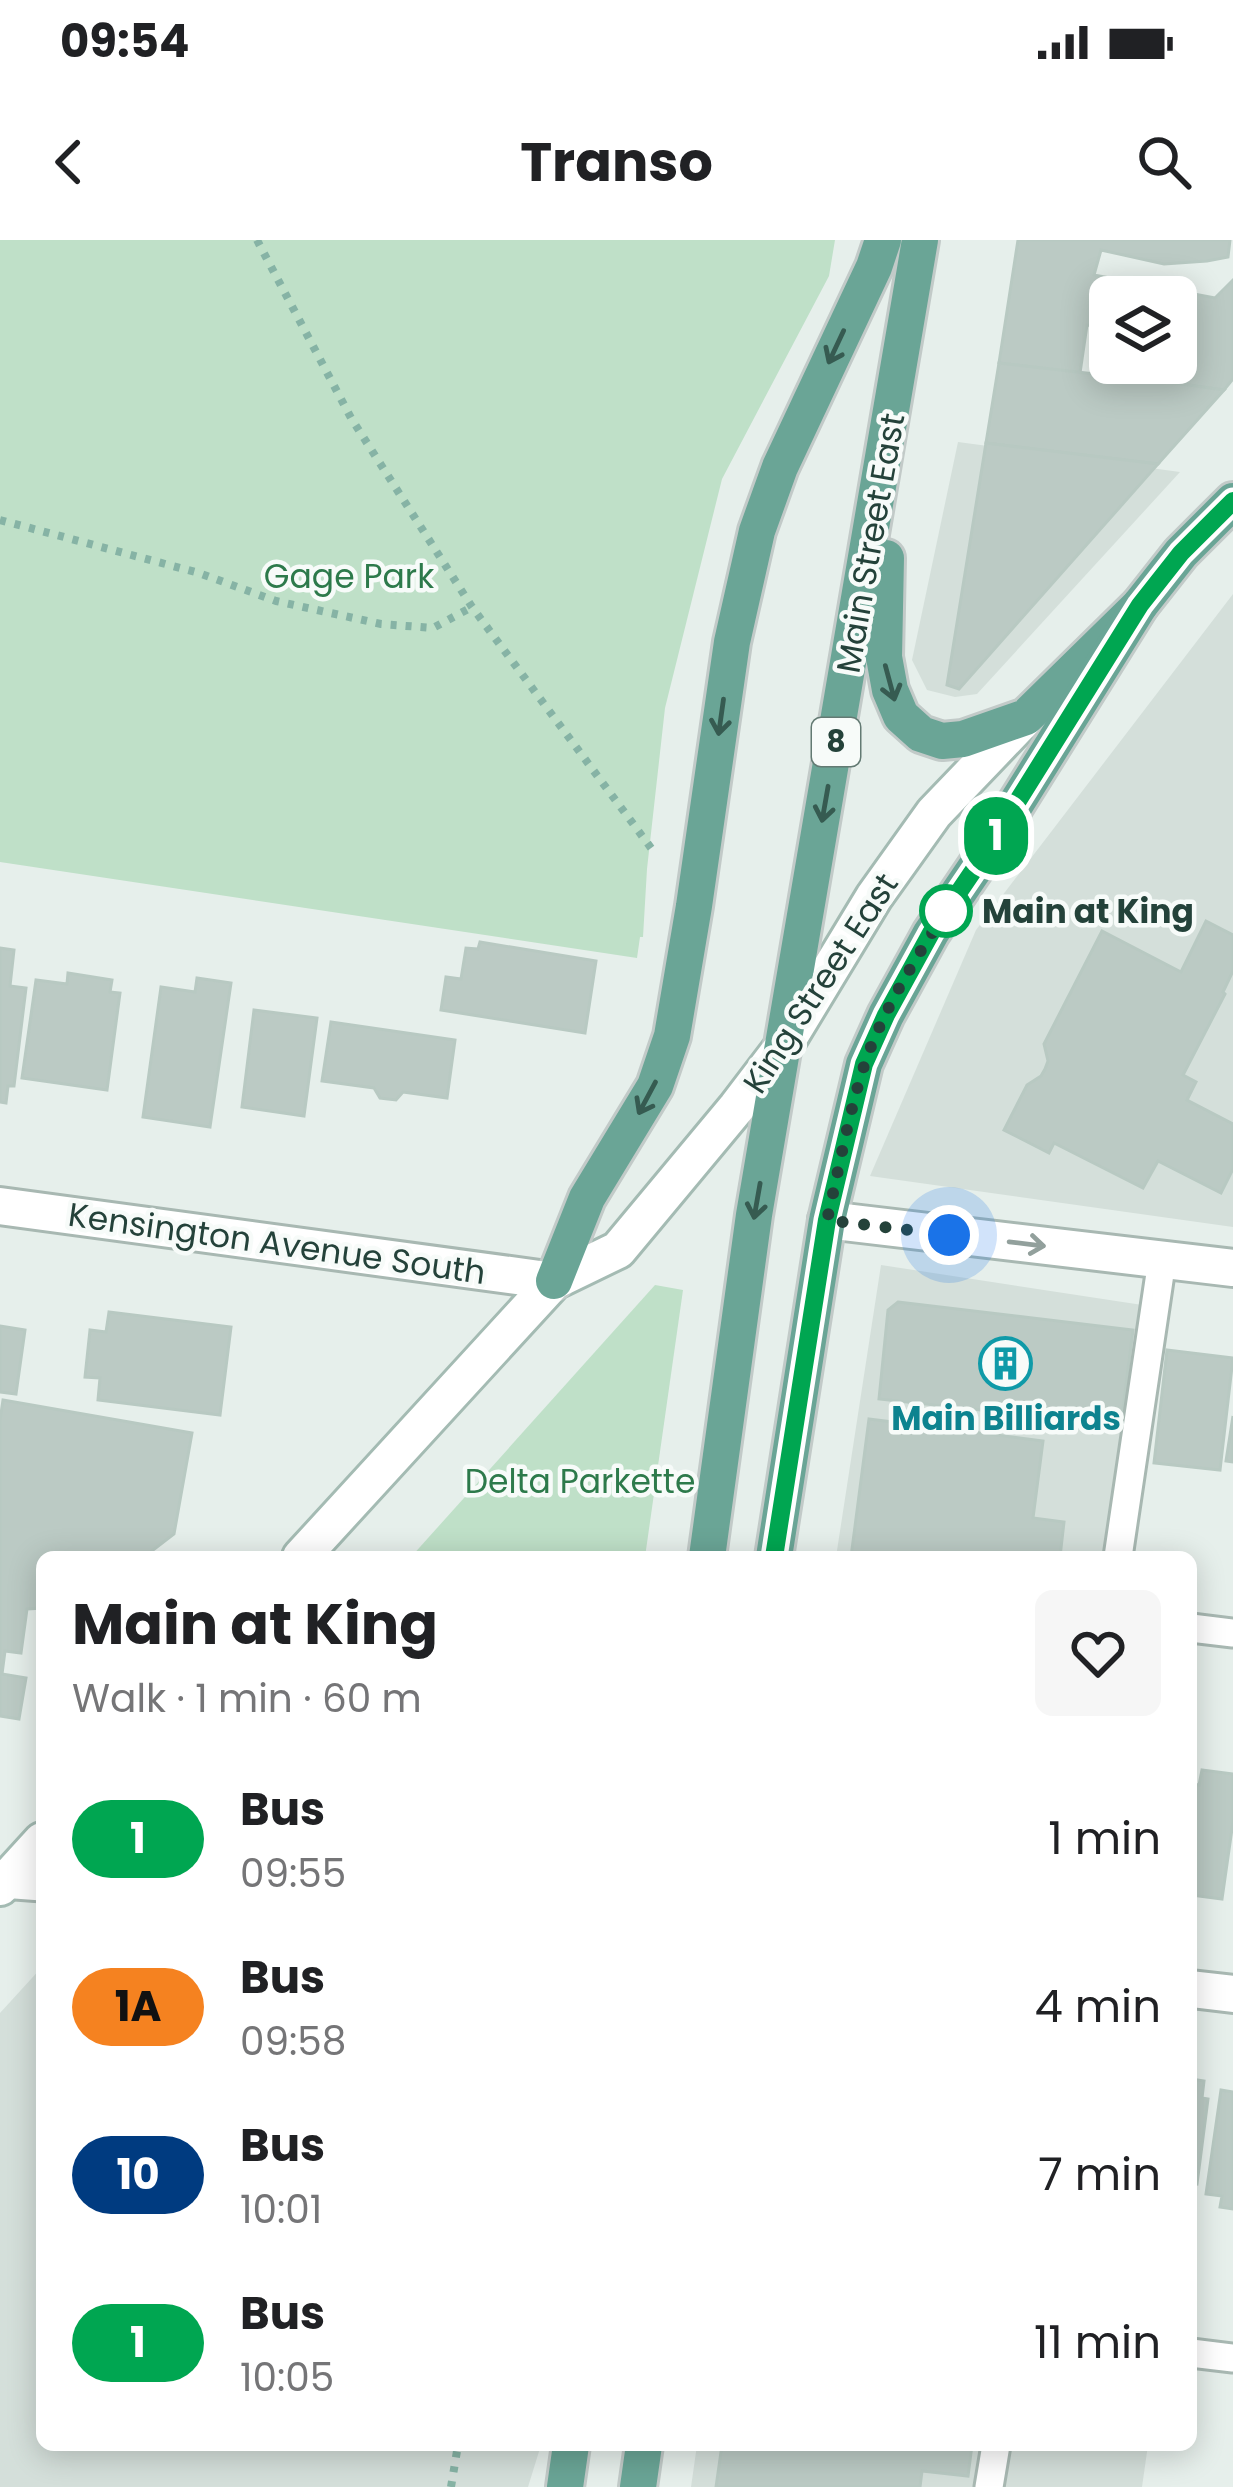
<!DOCTYPE html>
<meta charset="utf-8">
<style>
body{margin:0;font-family:Poppins,sans-serif;background:#f6f6f6;color:#202124;height:100vh;display:flex;flex-direction:column;font-size:45px;white-space:nowrap}
*{box-sizing:border-box;margin:0}
p{font-size:39px;color:#757577}
.icon{flex:none;width:66px;height:66px;fill:none;stroke:currentColor;stroke-width:2;stroke-linecap:round;stroke-linejoin:round}
.map{position:relative;flex:1;overflow:hidden}
.side{position:absolute;left:36px;top:1311px;width:1161px;height:900px;display:flex;flex-direction:column;background:#fff;border-radius:18px;box-shadow:0 6px 30px #0003}
.side>*{flex:none}
.badge{padding:0 24px;border-radius:39px;font-size:42px;line-height:78px}
.controls{position:absolute;left:1089px;top:36px;display:grid;gap:24px}
.controls a{display:grid;place-items:center;width:108px;height:108px;border-radius:18px;background:#fff;box-shadow:0 6px 30px #0003;font-size:60px}
.you{position:absolute;width:60px;height:60px;margin:-30px;border:9px solid #fff;border-radius:50%;background:#1a73e8;box-shadow:0 0 0 18px #1a73e833}
.map>.badge{position:absolute;translate:-50% -50%;box-shadow:0 0 0 6px #fff}
.round{display:grid;place-items:center;flex:none;width:126px;height:126px;border-radius:18px;background:#f6f6f6}
.head{display:flex;align-items:center;justify-content:space-between;height:204px;padding:0 36px}
h1{font-size:57px;font-weight:700;line-height:90px}
ul{padding:0;list-style:none}
li{display:flex;align-items:center;gap:36px;height:168px;padding:0 36px}
li div{flex:1}
li b{display:block;font-size:45px}
li em{font-style:normal}
li .badge{min-width:132px;font-weight:700;text-align:center}
.status{display:flex;justify-content:space-between;align-items:center;height:84px;padding:0 60px;background:#fff;direction:ltr}
.status svg{height:33px;fill:currentColor}
header{display:flex;justify-content:space-between;align-items:center;height:156px;padding:0 36px;background:#fff;font-size:54px;font-weight:700}
.map>svg:first-child{display:block}
</style>
<div class="status"><b>09:54</b><svg viewBox="0 0 49 12"><path d="M0 12V9h3v3zM5 12V6h3v6zM10 12V3h3v9zM15 12V0h3v12zM26 1h20v11H26zM47 4h2v5h-2z"/></svg></div>
<header><svg class="icon" aria-label="back" viewBox="0 0 24 24"><path d="M15 5l-7 7 7 7"/></svg>Transo<svg class="icon" aria-label="search" viewBox="0 0 24 24"><circle cx="10" cy="10" r="6"/><path d="M15 15l6 6"/></svg></header>
<div class="map">
<svg width="1233" height="2247" viewBox="0 0 1233 2247">
<rect width="100%" height="100%" fill="#e6efeb"/>
<g fill="#d4dfda">
<polygon points="958,202 1180,232 977,454 955,457 927,450 912,420"/>
<polygon points="1233,354 1233,987 870,936 976,690"/>
<polygon points="881,1025 1162,1068 1124,1317 836,1317"/>
<polygon points="42,1727 42,2205 541,2205 528,2247 0,2247 0,1773"/>
<polygon points="697,2205 1148,2205 1142,2247 691,2247"/>
</g>
<g fill="#bfe0c8">
<polygon points="0,0 835,0 829,36 722,239 665,468 647,629 643,697 640,697 637,718 0,622"/>
<polygon points="655,1045 683,1050 645,1317 411,1317"/>
</g>
<g fill="#bbcac4" stroke="#b8c9c2" stroke-width="3">
<polygon points="1018,0 1230,0 1228,17 1207,21 1164,24 1101,10 1094,35 1215,58 1233,40 1233,139 1224,150 1174,143 1181,96 1176,95 1176,57 1110,57 1110,123 1151,123 1148,141 1101,135 1109,87 1087,85 1080,133 999,123"/>
<polygon points="999,123 1174,143 1224,150 1158,224 986,203"/>
<polygon points="986,203 1158,224 959,449 947,445"/>
<polygon points="1206,681 1233,695 1233,731 1223,752 1225,754 1183,835 1196,842 1187,860 1233,884 1233,929 1221,953 1158,921 1143,948 1054,903 1049,913 1004,890 1027,845 1041,836 1045,829 1048,821 1044,804 1102,691 1181,732"/>
<polygon points="480,702 596,721 585,793 441,770 446,737 461,739 466,708 478,709"/>
<polygon points="0,708 14,710 10,746 26,748 14,846 8,846 6,863 0,862"/>
<polygon points="68,733 112,740 110,752 120,753 107,850 22,838 36,740 67,744"/>
<polygon points="197,738 231,743 210,887 143,877 161,747 195,752"/>
<polygon points="254,770 317,778 304,876 242,867"/>
<polygon points="331,782 455,800 447,858 403,852 396,860 380,858 374,848 322,841"/>
<polygon points="898,1062 1133,1090 1121,1185 879,1159 888,1070"/>
<polygon points="109,1072 231,1087 220,1175 98,1160 100,1138 85,1137 90,1090 106,1092"/>
<polygon points="0,1086 25,1090 16,1154 0,1152"/>
<polygon points="1167,1110 1233,1118 1220,1230 1154,1223"/>
<polygon points="3,1160 192,1193 174,1294 144,1317 42,1317 42,1368 27,1369 21,1413 5,1411 2,1434 26,1438 19,1479 0,1476 0,1180"/>
<polygon points="1233,1176 1233,1222 1226,1221"/>
<polygon points="869,1179 1043,1201 1033,1278 1064,1282 1060,1317 851,1317"/>
<polygon points="1202,1530 1233,1534 1233,1582 1222,1659 1191,1655 1191,1544 1199,1545"/>
<polygon points="1191,1839 1204,1841 1202,1858 1208,1859 1197,1944 1191,1943"/>
<polygon points="1221,1850 1233,1852 1233,1969 1220,1967 1222,1956 1206,1954"/>
<polygon points="722,2205 972,2205 968,2236 922,2231 920,2247 716,2247"/>
</g>
<g fill="none" stroke-linecap="round" stroke-linejoin="round">
<defs>
<g id="lane">
<polyline points="1118,1317 1162,1020"/>
<polyline points="1191,1388 1233,1393"/>
<polyline points="2,1644 42,1647"/>
<polyline points="1191,2113 1233,2118"/>
<polyline points="989,2247 996,2205"/>
</g>
<g id="street">
<polyline points="0,966 554,1041"/>
<polyline points="827,980 1233,1028"/>
<polyline points="1191,1749 1233,1754"/>
</g>
<g id="secondary">
<polyline points="301,1317 554,1041 618,1010 737,867 785,804 874,657 934,573 1026,477"/>
<polyline points="0,1647 42,1601"/>
</g>
<g id="primary">
<polyline points="886,318 884,417 890,450 901,476 921,494 942,501 963,499 1026,477 1140,365 1181,313 1233,261"/>
<polyline points="554,1041 587,958 655,846 672,796 694,666 732,402 757,291 780,227 874,27 883,0"/>
<polyline points="707,1317 754,975 920,0"/>
<polyline points="774,1317 827,980 864,824 886,775 931,693 984,615 1140,365"/>
<polyline points="565,2247 571,2205"/>
<polyline points="638,2247 644,2205"/>
</g>
</defs>
<use href="#lane" stroke="#a8b8b2" stroke-width="33"/>
<use href="#street" stroke="#a8b8b2" stroke-width="42"/>
<use href="#secondary" stroke="#a4bbb3" stroke-width="42"/>
<use href="#primary" stroke="#c2cac8" stroke-width="42"/>
<g stroke="#86b3a5" stroke-width="8" stroke-dasharray="6 9" stroke-linecap="butt">
<polyline points="257,0 351,178 472,367 654,612"/>
<polyline points="0,280 199,333 276,361 381,384 433,388 472,367"/>
<polyline points="451,2247 458,2205"/>
</g>
<use href="#lane" stroke="#fff" stroke-width="27"/>
<use href="#street" stroke="#fff" stroke-width="36"/>
<use href="#secondary" stroke="#fff" stroke-width="36"/>
<use href="#primary" stroke="#6aa596" stroke-width="36"/>
</g>
<defs><path id="oneway-shaft" d="M-6 0H5M1.5-3L5.5 0L1.5 3" fill="none" stroke-width="1.6" stroke-linecap="round" stroke-linejoin="round" transform="scale(3)"/></defs>
<g stroke="#365b51">
<use href="#oneway-shaft" transform="translate(836 107) rotate(115)"/>
<use href="#oneway-shaft" transform="translate(890 443) rotate(75)"/>
<use href="#oneway-shaft" transform="translate(721 477) rotate(98)"/>
<use href="#oneway-shaft" transform="translate(825 564) rotate(100)"/>
<use href="#oneway-shaft" transform="translate(647 858) rotate(118)"/>
<use href="#oneway-shaft" transform="translate(757 961) rotate(100)"/>
</g>
<use stroke="#92a09c" href="#oneway-shaft" transform="translate(1027 1004) rotate(7)"/>
<g fill="none" stroke-linecap="round" stroke-linejoin="round">
<defs>
<polyline id="line" points="774,1317 827,980 864,824 886,775 931,693 984,615 1140,365 1181,313 1233,261"/>
</defs>
<use href="#line" stroke="#fff" stroke-width="27"/>
<use href="#line" stroke="#00a651" stroke-width="18"/>
<path stroke="#24423a" stroke-width="12" stroke-dasharray="0 21.6" d="M946,671L957,655C924,704 882,770 864,826C848,876 839,929 827,980L949,995"/>
</g>
<defs>
<symbol id="building-ring" viewBox="-11 -11 22 22"><circle r="9.5" fill="#f7fbf9" stroke="#0f9aa8" stroke-width="1.5"/><path d="M-4-6H4V6H1V3H-1V6H-4ZM-2.5-4.3h1.7v1.8h-1.7ZM.8-4.3h1.7v1.8H.8ZM-2.5-1h1.7V.8h-1.7ZM.8-1h1.7V.8H.8Z" fill="#0f9aa8"/></symbol>
</defs>
<g fill-rule="evenodd">
<use href="#building-ring" x="976" y="1094" width="59" height="59"/>
</g>
<circle fill="#fff" stroke="#00a651" stroke-width="6" cx="946" cy="671" r="24"/>
<g text-anchor="middle" stroke-width="9" stroke-linejoin="round" paint-order="stroke">
<rect fill="#f7fbf9" stroke="#637a73" stroke-width="3" x="812" y="478" width="48" height="48" rx="9"/>
<g font-size="30" font-weight="bold" fill="#24423a">
<text x="836" y="512">8</text>
</g>
<g font-size="33" fill="#24423a" stroke="#f7fbf9">
<text transform="translate(870 303) rotate(-80)" y="12">Main Street East</text>
<text transform="translate(820 743) rotate(-57)" y="12">King Street East</text>
<text transform="translate(277 1003) rotate(8)" y="12">Kensington Avenue South</text>
</g>
<g font-size="33" fill="#2d7a4b" stroke="#f7fbf9">
<text x="349" y="348">Gage Park</text>
<text x="580" y="1253">Delta Parkette</text>
</g>
<g font-size="33" font-weight="bold" fill="#24423a" stroke="#f7fbf9" text-anchor="start">
<text x="982" y="683">Main at King</text>
</g>
<g font-size="33" font-weight="bold" fill="#0d838f" stroke="#f7fbf9">
<text x="1006" y="1190">Main Billiards</text>
</g>
</g>
</svg>
<div class="controls">
<a><svg class="icon" aria-label="layers" viewBox="0 0 24 24"><path d="M12 4l9 5-9 5-9-5zM3 14l9 5 9-5"/></svg></a>
</div>
<div class="you" style="left:949px;top:995px"></div>
<b class="badge" style="left:996px;top:596px;background:#00a651;color:#fff">1</b>
<section class="side">
<div class="head"><div><h1>Main at King</h1><p>Walk · 1 min · 60 m</p></div><a class="round"><svg class="icon" aria-label="heart" viewBox="0 0 24 24"><path d="M12 20l-8-8c-3-5 5-10 8-4 3-6 11-1 8 4z"/></svg></a></div>
<ul>
<li><span class="badge" style="background:#00a651;color:#fff">1</span><div><b>Bus</b><p>09:55</p></div><em>1 min</em></li>
<li><span class="badge" style="background:#f58220;color:#111">1A</span><div><b>Bus</b><p>09:58</p></div><em>4 min</em></li>
<li><span class="badge" style="background:#003b80;color:#fff">10</span><div><b>Bus</b><p>10:01</p></div><em>7 min</em></li>
<li><span class="badge" style="background:#00a651;color:#fff">1</span><div><b>Bus</b><p>10:05</p></div><em>11 min</em></li>
</ul>
</section>
</div>
